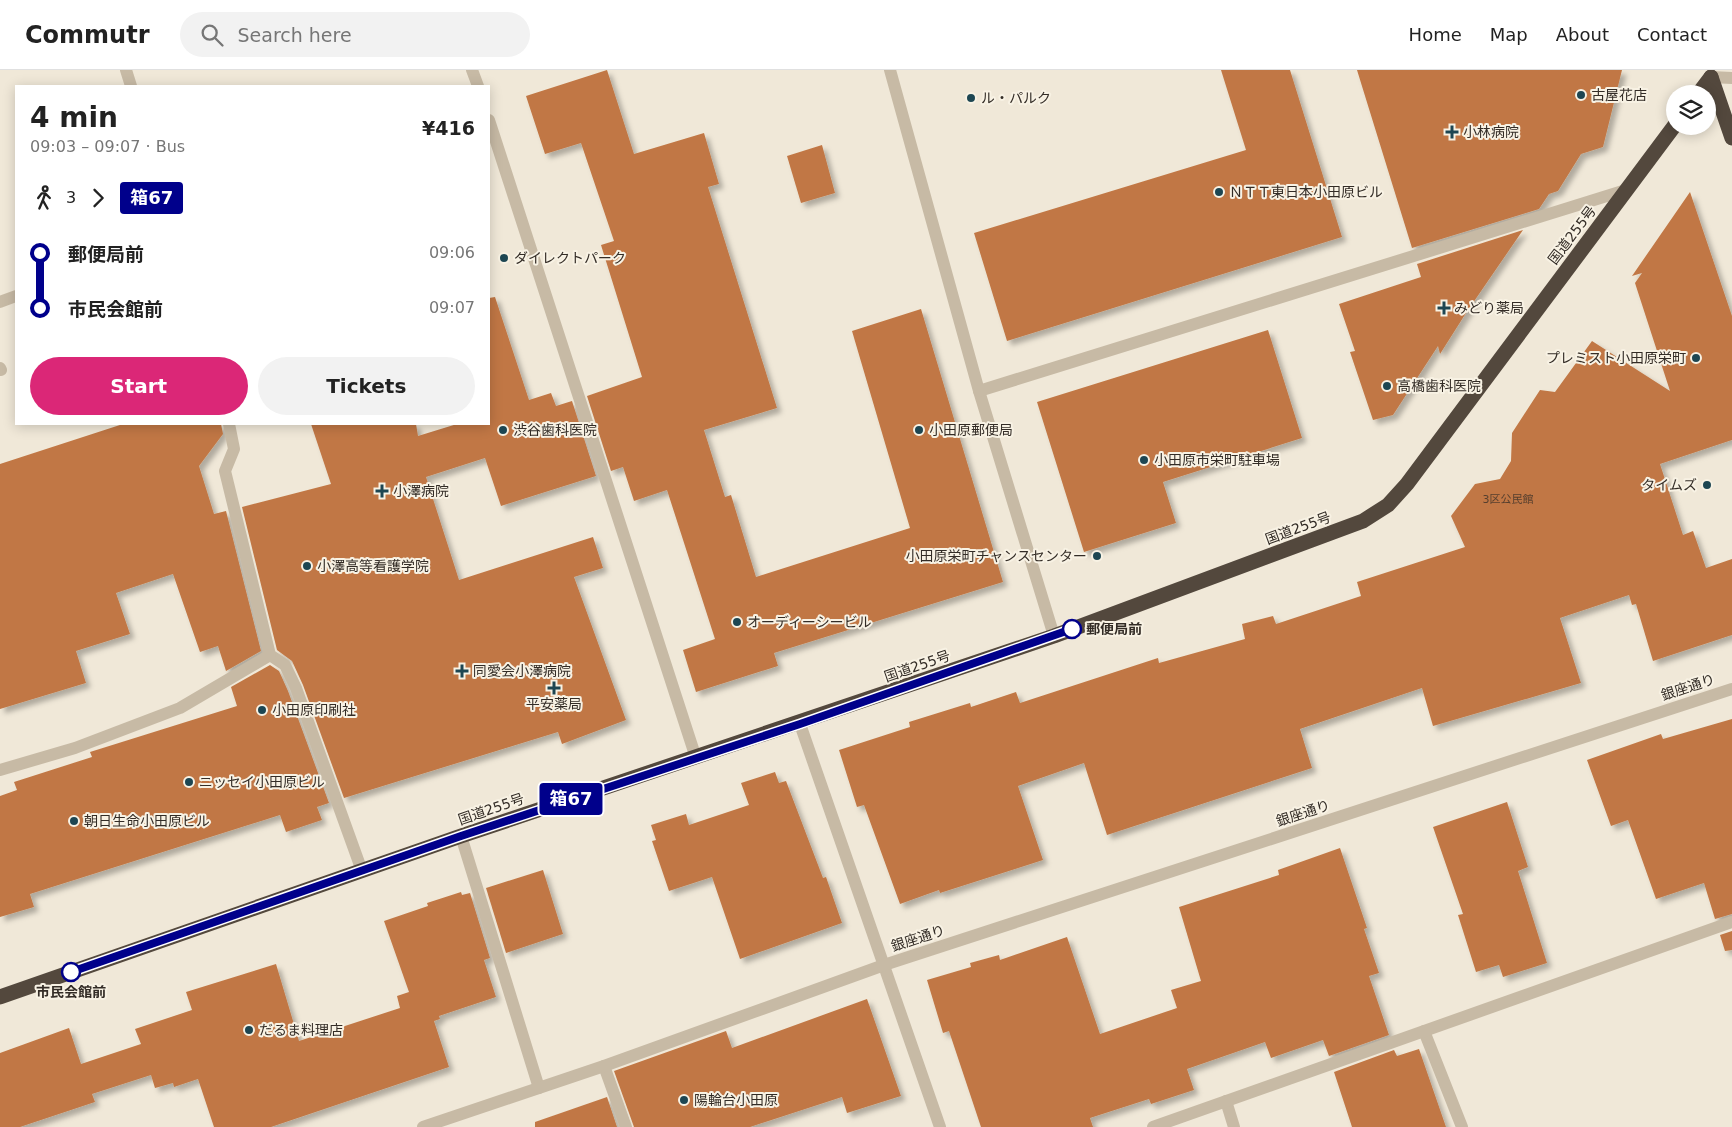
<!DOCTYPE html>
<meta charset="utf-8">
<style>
body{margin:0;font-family:"DejaVu Sans","Noto Sans JP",sans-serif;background:#f2f2f2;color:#222;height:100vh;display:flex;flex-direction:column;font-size:19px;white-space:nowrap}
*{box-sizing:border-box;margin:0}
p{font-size:16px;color:#767676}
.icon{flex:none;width:28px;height:28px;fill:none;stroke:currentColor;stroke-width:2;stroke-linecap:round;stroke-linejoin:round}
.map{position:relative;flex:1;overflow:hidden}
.side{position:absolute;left:15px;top:15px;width:475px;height:340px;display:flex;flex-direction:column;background:#fff;border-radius:0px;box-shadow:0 2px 12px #0003}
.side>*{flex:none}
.badge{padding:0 10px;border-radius:4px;font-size:18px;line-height:32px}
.buttons{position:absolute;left:1666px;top:15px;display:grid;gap:10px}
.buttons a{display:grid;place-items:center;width:50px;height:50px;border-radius:50%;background:#fff;box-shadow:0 2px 12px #0003;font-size:25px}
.map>.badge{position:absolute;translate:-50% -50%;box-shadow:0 0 0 2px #fff}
.legs{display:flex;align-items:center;gap:8px;height:55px;padding:0 15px;font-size:16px}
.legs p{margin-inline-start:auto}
.headline{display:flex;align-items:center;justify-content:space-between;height:85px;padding:0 15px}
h1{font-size:28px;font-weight:600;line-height:38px}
.primary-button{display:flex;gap:10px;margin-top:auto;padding:10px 15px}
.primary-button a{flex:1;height:58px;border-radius:30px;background:#db2777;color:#fff;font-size:20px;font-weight:600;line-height:58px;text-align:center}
.primary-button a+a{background:#f2f2f2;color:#222}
ul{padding:0 15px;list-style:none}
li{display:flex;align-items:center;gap:18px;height:55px;font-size:19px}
li i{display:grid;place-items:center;width:8px;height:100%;margin:0 6px;background:currentColor}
li i::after{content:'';width:12px;height:12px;margin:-6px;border:4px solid;border-radius:50%;background:#fff}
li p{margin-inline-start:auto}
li:first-child i{background:linear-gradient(#0000 50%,currentColor 0)}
li:last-child i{background:linear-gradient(currentColor 50%,#0000 0)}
header{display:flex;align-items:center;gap:30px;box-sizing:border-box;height:70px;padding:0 25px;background:#fff;border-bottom:1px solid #e0e0e0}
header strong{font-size:24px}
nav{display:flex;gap:28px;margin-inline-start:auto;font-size:18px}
.search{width:350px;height:45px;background:#f2f2f2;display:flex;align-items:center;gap:12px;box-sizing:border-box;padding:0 18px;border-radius:28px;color:#767676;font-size:19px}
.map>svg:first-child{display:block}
</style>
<header>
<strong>Commutr</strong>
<div class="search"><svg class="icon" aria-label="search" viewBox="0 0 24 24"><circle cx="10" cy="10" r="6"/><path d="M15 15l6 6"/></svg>Search here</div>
<nav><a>Home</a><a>Map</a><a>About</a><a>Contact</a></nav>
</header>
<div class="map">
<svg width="1732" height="1057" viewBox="0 0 1732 1057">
<defs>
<filter id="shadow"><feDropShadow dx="4.5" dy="4.5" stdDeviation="2.5" flood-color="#0004"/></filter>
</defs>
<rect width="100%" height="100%" fill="#f0e8d8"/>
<g fill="#c17744" filter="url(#shadow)">
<polygon points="607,0 634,84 704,63 719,114 708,117 777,338 704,360 725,427 731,425 756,507 910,458 852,261 921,239 1003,512 774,583 778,596 696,622 683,580 715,569 667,420 634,431 623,397 611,401 587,326 642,307 601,175 614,171 581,73 545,84 526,26"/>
<polygon points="1221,0 1290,0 1342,167 1007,271 974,163 1246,80"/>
<polygon points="1357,0 1622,0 1603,77 1581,84 1558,121 1549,124 1539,139 1412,178"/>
<polygon points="822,75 835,123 801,133 787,86"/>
<polygon points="1690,122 1732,246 1732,370 1660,394 1683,465 1693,461 1706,498 1732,489 1732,565 1653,591 1636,534 1632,535 1629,525 1560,548 1581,613 1433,656 1422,618 1300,659 1312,698 1107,765 1084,693 1018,716 1043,790 940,823 939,820 900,834 864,735 857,737 839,680 910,657 909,652 970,633 971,637 1016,622 1020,633 1158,588 1159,593 1245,569 1242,554 1273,546 1276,554 1361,526 1357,512 1465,477 1451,446 1475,414 1500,409 1511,391 1512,363 1540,320 1555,322 1592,271 1670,321 1635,213 1642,203 1632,206"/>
<polygon points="1523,160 1466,243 1440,284 1438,276 1393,345 1373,350 1350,282 1355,281 1339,234 1421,207 1417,194"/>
<polygon points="495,227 529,330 551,323 556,336 572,331 596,406 501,436 485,388 426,407 459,510 593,467 603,498 574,507 626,650 562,674 558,662 344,728 303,615 292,591 277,580 242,437 331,414 311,354 416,354 418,366 457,354 489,354 489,228"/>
<polygon points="1268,260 1302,368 1163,412 1176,453 1084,482 1037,332"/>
<polygon points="123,354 221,354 223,364 199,396 214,444 226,441 261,581 226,601 218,576 200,582 173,504 116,523 130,564 76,581 86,613 0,639 0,394"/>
<polygon points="270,595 279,601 288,621 329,733 317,737 322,750 286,762 280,745 30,824 34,837 0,847 0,726 17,720 14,712 92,687 90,682 237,636 231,617"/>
<polygon points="1732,649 1732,844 1715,849 1704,813 1656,829 1628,750 1611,756 1587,690 1661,664 1663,669"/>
<polygon points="775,702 779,713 786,711 823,808 826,807 842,853 740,889 712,807 669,821 652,771 656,770 651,755 686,744 689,755 749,735 741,713"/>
<polygon points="1507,732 1528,797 1518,801 1547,893 1503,907 1499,895 1476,902 1458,845 1463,844 1433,757"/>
<polygon points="1340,778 1367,858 1364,859 1379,903 1369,906 1389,965 1329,986 1323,970 1271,988 1265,972 1187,999 1194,1020 1151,1034 1149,1029 1090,1048 1093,1057 981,1057 949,961 943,963 927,910 971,897 970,893 999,885 1000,890 1067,867 1100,964 1177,938 1171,920 1201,911 1179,837 1279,805 1278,800"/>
<polygon points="543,800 563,864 506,883 486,818"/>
<polygon points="461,822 462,825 470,823 490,888 484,890 496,927 439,946 440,949 434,951 449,997 271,1057 214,1057 198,1009 174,1017 173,1013 155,1018 151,1005 92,1024 95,1032 20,1057 0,1057 0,983 69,958 81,994 141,974 135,959 192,940 186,922 276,894 299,971 400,938 397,926 409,922 384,851 428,836 427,833"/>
<polygon points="1732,861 1732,880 1725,881 1720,865"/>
<polygon points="867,929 901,1026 847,1043 842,1027 750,1057 634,1057 614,1001 726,961 732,978"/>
<polygon points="1419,979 1446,1057 1352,1057 1334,1002 1394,980 1397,986"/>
<polygon points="607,1027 617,1057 535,1057 535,1052"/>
</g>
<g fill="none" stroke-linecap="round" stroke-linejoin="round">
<g stroke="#c7baa5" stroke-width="12">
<polyline points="126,0 131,16"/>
<polyline points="472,0 478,16"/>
<polyline points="890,0 979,321 1054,566"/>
<polyline points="1711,7 1732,8"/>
<polyline points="489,50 696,688"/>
<polyline points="0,232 16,226"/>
<polyline points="0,298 1,300"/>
<polyline points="979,321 1626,120"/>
<polyline points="229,354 234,379 225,401 270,585 285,595 296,618 362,801"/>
<polyline points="800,654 940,1057"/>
<polyline points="0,700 75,678 180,638 270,585"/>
<polyline points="461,766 539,1018"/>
<polyline points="1424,961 1462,1057"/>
<polyline points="604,996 626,1057"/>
<polyline points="1226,1031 1234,1057"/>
<polyline points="423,1057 604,996 884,895 1732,619"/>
<polyline points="1153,1057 1732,852"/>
</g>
<g stroke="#53483d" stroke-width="15">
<polyline points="1711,7 1732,68"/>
<polyline points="1698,24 1711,7"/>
<polyline points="0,927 461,766 1054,566 1363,451 1388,435 1407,414 1675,55"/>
</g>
</g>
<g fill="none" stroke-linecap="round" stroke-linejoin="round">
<defs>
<polyline id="line-1" points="71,902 461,766 800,654 1072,559"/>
</defs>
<use href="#line-1" stroke="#fff" stroke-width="11"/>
<use href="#line-1" stroke="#00008b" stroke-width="8"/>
</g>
<g fill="#1d4652" stroke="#f8f2e4" stroke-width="2">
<circle cx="1581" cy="25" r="5"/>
<circle cx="971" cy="28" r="5"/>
<path d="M1449.5 54.5h5v5h5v5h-5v5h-5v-5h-5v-5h5z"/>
<circle cx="1219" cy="122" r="5"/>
<circle cx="504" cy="188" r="5"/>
<path d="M1441.5 230.5h5v5h5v5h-5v5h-5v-5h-5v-5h5z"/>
<circle cx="1696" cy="288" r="5"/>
<circle cx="1387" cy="316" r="5"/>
<circle cx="503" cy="360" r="5"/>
<circle cx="919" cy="360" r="5"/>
<circle cx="1144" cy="390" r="5"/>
<circle cx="1707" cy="415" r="5"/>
<path d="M379.5 413.5h5v5h5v5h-5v5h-5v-5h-5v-5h5z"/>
<circle cx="1097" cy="486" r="5"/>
<circle cx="307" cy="496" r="5"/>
<circle cx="737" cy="552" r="5"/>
<path d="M459.5 593.5h5v5h5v5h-5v5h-5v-5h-5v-5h5z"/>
<path d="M551.5 610.5h5v5h5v5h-5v5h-5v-5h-5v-5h5z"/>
<circle cx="262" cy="640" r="5"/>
<circle cx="189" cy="712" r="5"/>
<circle cx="74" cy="751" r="5"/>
<circle cx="249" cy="960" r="5"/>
<circle cx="684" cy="1030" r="5"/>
</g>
<g fill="#fff" stroke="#00008b" stroke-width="2.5">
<circle cx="1072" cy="559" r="9"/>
<circle cx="71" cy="902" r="9"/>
</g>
<g text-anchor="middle" stroke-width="4" stroke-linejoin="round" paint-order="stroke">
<g font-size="11" fill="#563f2e">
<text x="1508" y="433">3区公民館</text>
</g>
<g font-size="14" fill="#332c26" stroke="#f8f2e4" text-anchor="start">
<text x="1591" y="30">古屋花店</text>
<text x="981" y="33">ル・パルク</text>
<text x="1463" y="67">小林病院</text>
<text x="1229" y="127">ＮＴＴ東日本小田原ビル</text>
<text x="514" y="193">ダイレクトパーク</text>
<text x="1454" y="243">みどり薬局</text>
<text x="1686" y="293" text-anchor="end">プレミスト小田原栄町</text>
<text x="1397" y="321">高橋歯科医院</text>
<text x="513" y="365">渋谷歯科医院</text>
<text x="929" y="365">小田原郵便局</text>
<text x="1154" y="395">小田原市栄町駐車場</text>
<text x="1697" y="420" text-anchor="end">タイムズ</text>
<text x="393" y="426">小澤病院</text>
<text x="1087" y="491" text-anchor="end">小田原栄町チャンスセンター</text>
<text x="317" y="501">小澤高等看護学院</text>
<text x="747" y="557">オーディーシービル</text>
<text x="473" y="606">同愛会小澤病院</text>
<text x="554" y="639" text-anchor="middle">平安薬局</text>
<text x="272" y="645">小田原印刷社</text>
<text x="199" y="717">ニッセイ小田原ビル</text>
<text x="84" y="756">朝日生命小田原ビル</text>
<text x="259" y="965">だるま料理店</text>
<text x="694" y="1035">陽輪台小田原</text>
</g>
<g font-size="14" fill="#332c26" stroke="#f8f2e4">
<text transform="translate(1572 165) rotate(-53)" y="5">国道255号</text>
<text transform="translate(1298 458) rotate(-20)" y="5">国道255号</text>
<text transform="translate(917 596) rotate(-19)" y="5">国道255号</text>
<text transform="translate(1688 617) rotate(-18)" y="5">銀座通り</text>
<text transform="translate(491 739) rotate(-19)" y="5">国道255号</text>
<text transform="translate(1303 743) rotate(-18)" y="5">銀座通り</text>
<text transform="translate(918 868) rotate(-18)" y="5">銀座通り</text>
</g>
<g font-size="14" font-weight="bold" fill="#332c26" stroke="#f8f2e4" text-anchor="start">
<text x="1086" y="564">郵便局前</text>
<text x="71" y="927" text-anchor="middle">市民会館前</text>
</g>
</g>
</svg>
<div class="buttons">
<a><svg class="icon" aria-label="layers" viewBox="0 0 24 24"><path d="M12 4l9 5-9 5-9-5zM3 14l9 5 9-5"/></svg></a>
</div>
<b class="badge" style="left:571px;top:729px;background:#00008b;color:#fff">箱67</b>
<section class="side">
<div class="headline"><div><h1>4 min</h1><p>09:03 – 09:07 · Bus</p></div><b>¥416</b></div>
<div class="legs"><svg class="icon" aria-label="walk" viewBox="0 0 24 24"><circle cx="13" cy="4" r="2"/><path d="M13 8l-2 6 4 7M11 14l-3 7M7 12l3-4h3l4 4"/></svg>3<svg class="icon" aria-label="forward" viewBox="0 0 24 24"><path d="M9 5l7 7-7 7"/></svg><b class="badge" style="background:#00008b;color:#fff">箱67</b></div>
<ul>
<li><i style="color:#00008b"></i><b>郵便局前</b><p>09:06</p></li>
<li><i style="color:#00008b"></i><b>市民会館前</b><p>09:07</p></li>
</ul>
<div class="primary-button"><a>Start</a><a>Tickets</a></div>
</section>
</div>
